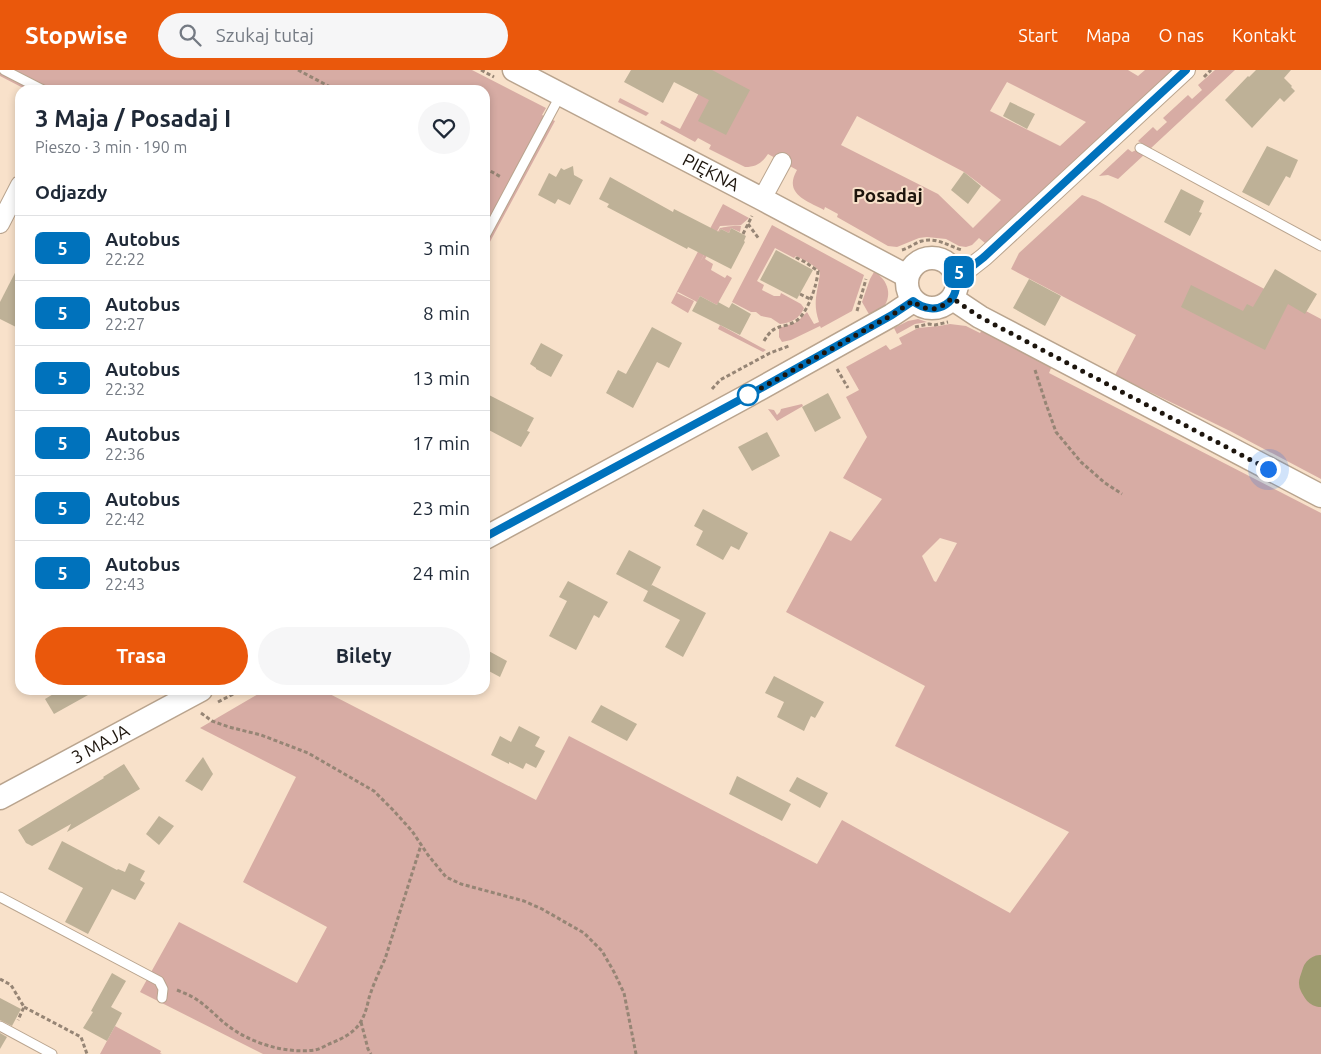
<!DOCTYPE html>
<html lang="pl">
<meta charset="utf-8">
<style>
body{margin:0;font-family:Ubuntu,sans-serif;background:#f6f6f7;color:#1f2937;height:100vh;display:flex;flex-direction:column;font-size:19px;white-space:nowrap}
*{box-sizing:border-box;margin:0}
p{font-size:16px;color:#747a83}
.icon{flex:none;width:28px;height:28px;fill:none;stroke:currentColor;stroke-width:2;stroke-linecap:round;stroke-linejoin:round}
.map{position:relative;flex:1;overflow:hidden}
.panel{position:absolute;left:15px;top:15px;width:475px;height:610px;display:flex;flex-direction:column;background:#fff;border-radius:15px;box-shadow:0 2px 8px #0003}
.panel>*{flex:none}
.badge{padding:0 10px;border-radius:8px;font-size:18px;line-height:32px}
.you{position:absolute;width:25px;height:25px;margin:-12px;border:4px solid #fff;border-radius:50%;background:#1a73e8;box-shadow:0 0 0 8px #1a73e833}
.map>.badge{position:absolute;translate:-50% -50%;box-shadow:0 0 0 2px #fff}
h2{padding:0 20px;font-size:19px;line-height:45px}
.round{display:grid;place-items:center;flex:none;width:52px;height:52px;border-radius:26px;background:#f6f6f7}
.head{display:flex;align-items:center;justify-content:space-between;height:85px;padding:0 20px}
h1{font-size:24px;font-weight:700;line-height:38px}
.primary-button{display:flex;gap:10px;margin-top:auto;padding:10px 20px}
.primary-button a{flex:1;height:58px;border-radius:30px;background:#ea580c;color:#fff;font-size:20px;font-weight:700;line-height:58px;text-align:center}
.primary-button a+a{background:#f6f6f7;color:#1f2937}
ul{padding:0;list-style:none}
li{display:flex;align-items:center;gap:15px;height:65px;padding:0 20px;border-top:1px solid #e0e1e3}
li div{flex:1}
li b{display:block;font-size:19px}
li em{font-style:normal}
li .badge{min-width:55px;font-weight:700;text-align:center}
header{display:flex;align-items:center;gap:30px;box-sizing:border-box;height:70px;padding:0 25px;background:#ea580c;color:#fff}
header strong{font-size:24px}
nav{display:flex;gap:28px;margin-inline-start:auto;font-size:18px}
.search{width:350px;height:45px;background:#f6f6f7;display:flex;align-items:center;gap:12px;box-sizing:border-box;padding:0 18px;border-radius:28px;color:#747a83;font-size:19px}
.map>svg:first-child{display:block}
</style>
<header>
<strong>Stopwise</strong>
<div class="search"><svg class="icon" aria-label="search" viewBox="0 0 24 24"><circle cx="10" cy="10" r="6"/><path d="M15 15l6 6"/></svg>Szukaj tutaj</div>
<nav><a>Start</a><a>Mapa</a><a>O nas</a><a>Kontakt</a></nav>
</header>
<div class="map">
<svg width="1321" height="984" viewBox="0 0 1321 984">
<rect width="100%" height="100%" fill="#f8e1ca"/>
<g fill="#d7aca4" fill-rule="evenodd">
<polygon points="0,0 472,0 546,38 542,45 555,51 485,181 485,20 27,20 0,6"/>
<path d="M711,0H1128L1138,6L1145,0H1173L985,173L979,168L972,175L966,177L959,176L946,169L927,167L919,168L897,177L888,176L837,147L838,144L825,137L824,140C807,131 783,124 797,100L768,84C762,93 756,97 745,97L709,79L711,75L698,68L695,72L660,53L662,50L680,59ZM1007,12L1086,52L1060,76L990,41ZM857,46L964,102L1001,130L973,158L938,124L841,75Z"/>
<polygon points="1215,0 1235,0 1150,79 1138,71 1153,57 1157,61 1167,52 1163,48 1188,25 1192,29 1202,20 1198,15"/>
<polygon points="620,28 649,43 646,46 618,32"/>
<polygon points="1128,79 1132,82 1136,80 1145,84 1118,109 1108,105 1099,106"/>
<polygon points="1082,125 1096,130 1321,249 1321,409 1230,361 1115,305 1136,265 1011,199 1019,183"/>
<path d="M723,134L749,148L741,155L720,156L700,192L720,158C725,157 736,155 741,156L740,162L731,158L729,163L721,159L705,189L713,194L711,200L725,208L727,205L732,208L717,235L700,226L697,232L678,222L677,223L694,231L688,243L671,233Z"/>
<path d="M772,155L864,205L852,241L821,258L820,256L791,270L782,272L779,267V258L797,252L807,242L814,254L819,252C812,232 818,222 820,202C815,195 804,190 796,186L794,188L775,178L757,211L764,215L762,220L774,226H780L781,223L801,234L804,238C800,248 791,253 780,254L771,248L761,246L756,242H751L732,232Z"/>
<path d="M874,202C888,209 894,227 881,240C878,242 874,244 870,246L862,232L870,209Z"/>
<polygon points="731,233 720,255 766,280 763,282 718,259"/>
<polygon points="918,249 927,252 915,254 897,264 894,258 908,251"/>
<path d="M950,254L966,256L980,263L983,259L1052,296L1049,303L1321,443V984H263L140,922L179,852L297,913L327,857L243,812L296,707L200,658L265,620H322L536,730L569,666L817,794L842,750L1010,843L1069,762L895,676L925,616L786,542L830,461L851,471L882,429L843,408L867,367L846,327L859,320L846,297L886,275L890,280L902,274L899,268L918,258L939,256ZM940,468L957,473L936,512L934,511L922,486Z"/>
<polygon points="802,334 803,336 777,351 768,339 774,340 777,345 780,342 781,339"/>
<polygon points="115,956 161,981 160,983 162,984 100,984"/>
</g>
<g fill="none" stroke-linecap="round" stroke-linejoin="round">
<polyline stroke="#9e9b6f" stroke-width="38" points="1321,904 1318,913 1321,918"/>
</g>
<g fill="#beb197">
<polygon points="631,0 712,0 750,20 726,65 698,51 709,30 674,12 663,33 624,12"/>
<polygon points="1256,0 1291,0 1284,8 1292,16 1291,17 1295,21 1284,32 1280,28 1252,58 1225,30 1248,6 1249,7"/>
<polygon points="1010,32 1035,44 1027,59 1003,46"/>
<polygon points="1267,76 1298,90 1290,108 1286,106 1269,136 1242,122"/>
<polygon points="573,96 574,105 583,110 570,135 558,129 555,134 538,125 549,103 556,107 561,98 564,100"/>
<polygon points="964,102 981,116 968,134 951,120"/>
<polygon points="610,107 673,142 674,139 719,162 721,159 729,163 731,158 746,166 744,171 745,172 731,199 688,177 687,179 607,137 609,134 599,129"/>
<polygon points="1181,119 1204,131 1199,142 1202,143 1190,166 1164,152"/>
<polygon points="776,180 813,200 797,229 760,210"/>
<polygon points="20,193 20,259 0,249 0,232"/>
<polygon points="1275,199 1317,224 1305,244 1288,234 1265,280 1181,237 1191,215 1243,241 1247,234 1253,237"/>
<polygon points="1029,209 1061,226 1045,256 1013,238"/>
<polygon points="700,226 717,235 718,232 729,238 732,233 751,244 740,265 692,241"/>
<polygon points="652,257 682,273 669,298 657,292 633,338 606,323 618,300 626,304"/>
<polygon points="541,273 563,285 551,307 536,299 536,298 530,294"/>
<polygon points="828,323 841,348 815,362 802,337"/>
<polygon points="489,325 534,348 527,361 530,362 521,377 485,358 485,333"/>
<polygon points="767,362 780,386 752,401 738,377"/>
<polygon points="703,439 748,463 739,480 731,476 723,490 696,475 703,461 694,456"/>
<polygon points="629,480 661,497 651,516 652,515 706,543 683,587 665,577 680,550 643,531 648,521 616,504"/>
<polygon points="568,511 608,532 599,548 594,545 576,580 549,566 567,531 559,527"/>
<polygon points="485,579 507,591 500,607 485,599"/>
<polygon points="774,606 824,632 815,648 811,646 804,661 777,647 784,632 765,623"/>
<polygon points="60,620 97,620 54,644 45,629"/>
<polygon points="601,635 637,654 627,671 591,652"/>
<polygon points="519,656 540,667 535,676 545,681 536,698 526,693 523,699 509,692 509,694 491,685 500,666 511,672"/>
<polygon points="203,687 213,704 202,721 185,711"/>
<polygon points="124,694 140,719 67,762 71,754 32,776 26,773 18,760 104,708 103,707"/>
<polygon points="737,706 791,734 782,751 729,724"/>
<polygon points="797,707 828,723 820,738 789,721"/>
<polygon points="159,746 174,756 159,775 146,764"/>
<polygon points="62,771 117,800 118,799 125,802 129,793 145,801 140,810 145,813 135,830 112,819 88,864 65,852 83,818 48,799"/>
<polygon points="112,903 126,911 111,937 122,943 107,971 83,958 93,942 91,941"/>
<polygon points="0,928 21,939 12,956 0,950"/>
<polygon points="0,963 7,967 0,979"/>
</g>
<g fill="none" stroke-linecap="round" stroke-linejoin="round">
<defs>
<g id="service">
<polyline points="4,0 43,20"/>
<polyline points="1140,78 1321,176"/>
<polyline points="485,166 561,24"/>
<polyline points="0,827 159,911 163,919 162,928"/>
<polyline points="0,956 52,984"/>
</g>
<g id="minor">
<polyline points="762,129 782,92"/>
<polyline points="0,154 20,115"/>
<polyline points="955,203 970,198 984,187 1186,0"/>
</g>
<g id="tertiary">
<path id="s1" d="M514,0L762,129L907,206"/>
<circle cx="932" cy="213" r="25"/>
<polyline points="953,229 980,247 1321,426"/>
<polyline points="485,468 747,326 892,245 913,231"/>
<path id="s2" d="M0,728L201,620"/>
</g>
</defs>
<use href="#service" stroke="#b9a48e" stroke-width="11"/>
<use href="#minor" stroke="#b9a48e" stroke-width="20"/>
<use href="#tertiary" stroke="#b9a48e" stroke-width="25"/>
<g stroke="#968575" stroke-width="3" stroke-dasharray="4 2.5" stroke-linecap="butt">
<polyline points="298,0 336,20"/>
<polyline points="481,0 494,7"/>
<polyline points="1204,7 1211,0"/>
<polyline points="485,98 501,107"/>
<polyline points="748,154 759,169"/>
<polyline points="743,164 752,146"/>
<path d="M902,180C909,178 915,173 922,171C937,167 948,176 962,180"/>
<polyline points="800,224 810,229"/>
<polyline points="857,241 866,209"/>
<polyline points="915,257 929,254 935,255 948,252"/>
<path d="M764,271C775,252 781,260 796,251C808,243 817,215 818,201L805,192L797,188L795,191"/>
<polyline points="837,299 848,318"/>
<polyline points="1035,300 1046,334 1056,362 1081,392 1105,413 1122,424"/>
<polyline points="712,319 720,310 770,283 789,276"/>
<polyline points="218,632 241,620"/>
<polyline points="201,643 212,651 229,657 261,665 308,683 374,721 393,740 412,761 428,785 446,807 461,814 524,831 542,839 584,863 602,881 614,902 624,923 636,984"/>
<polyline points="0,909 11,915 24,937 18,950"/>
<path d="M177,920C187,924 196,928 204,935C212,941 219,949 227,955C250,973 285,984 315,980C320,979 325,976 329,974C341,969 353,964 360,953C365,945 367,937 369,928C373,915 379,902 385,889L421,775"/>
<polyline points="24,937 81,967 87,984"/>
<polyline points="361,952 368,979 371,984"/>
</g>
<use href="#service" stroke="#fff" stroke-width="9"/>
<use href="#minor" stroke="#fff" stroke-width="18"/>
<use href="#tertiary" stroke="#fff" stroke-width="22"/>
</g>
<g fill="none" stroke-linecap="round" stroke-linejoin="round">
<defs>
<path id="line" d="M485,467L747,326L892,245L913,231C936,249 963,232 955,203L970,198L984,187L1186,0"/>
</defs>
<use href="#line" stroke="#fff" stroke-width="11"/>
<use href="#line" stroke="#0072bc" stroke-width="8"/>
<path stroke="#1d150d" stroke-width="5" stroke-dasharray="0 9" d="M748,325L747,326L892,245L913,231C928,243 939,241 952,228L980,247L1268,399"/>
</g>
<circle fill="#fff" stroke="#0072bc" stroke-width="2.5" cx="748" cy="325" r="10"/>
<g text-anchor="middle" stroke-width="4" stroke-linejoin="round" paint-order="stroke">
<g font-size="18" fill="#1d150d" stroke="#f8e1ca">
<text dy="6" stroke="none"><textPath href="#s1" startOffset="222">PIĘKNA</textPath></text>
<text dy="6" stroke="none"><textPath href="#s2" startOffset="114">3 MAJA</textPath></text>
</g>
<g font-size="19" font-weight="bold" fill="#1d150d" stroke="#f8e1ca">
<text x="888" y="132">Posadaj</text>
</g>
</g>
</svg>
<div class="you" style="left:1268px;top:399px"></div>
<b class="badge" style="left:959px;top:202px;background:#0072bc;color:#fff">5</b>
<section class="panel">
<div class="head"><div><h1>3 Maja / Posadaj I</h1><p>Pieszo · 3 min · 190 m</p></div><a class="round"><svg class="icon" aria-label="heart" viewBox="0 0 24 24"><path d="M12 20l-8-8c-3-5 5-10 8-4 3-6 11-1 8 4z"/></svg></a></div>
<h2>Odjazdy</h2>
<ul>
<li><span class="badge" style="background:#0072bc;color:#fff">5</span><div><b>Autobus</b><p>22:22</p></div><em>3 min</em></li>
<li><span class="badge" style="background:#0072bc;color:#fff">5</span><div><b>Autobus</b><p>22:27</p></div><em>8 min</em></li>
<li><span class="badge" style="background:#0072bc;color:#fff">5</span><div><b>Autobus</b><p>22:32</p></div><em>13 min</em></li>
<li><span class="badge" style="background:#0072bc;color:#fff">5</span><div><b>Autobus</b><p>22:36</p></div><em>17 min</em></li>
<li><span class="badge" style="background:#0072bc;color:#fff">5</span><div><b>Autobus</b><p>22:42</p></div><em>23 min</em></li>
<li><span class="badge" style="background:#0072bc;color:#fff">5</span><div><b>Autobus</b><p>22:43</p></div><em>24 min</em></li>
</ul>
<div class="primary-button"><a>Trasa</a><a>Bilety</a></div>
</section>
</div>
